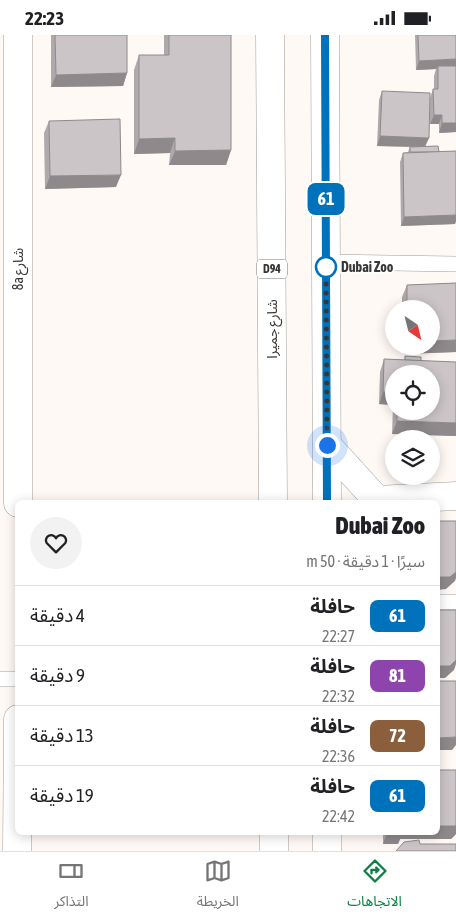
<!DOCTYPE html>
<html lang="ar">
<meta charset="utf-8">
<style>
body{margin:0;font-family:"Asap Condensed","Noto Sans Arabic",sans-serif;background:#f2f2f2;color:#202124;direction:rtl;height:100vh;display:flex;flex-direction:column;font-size:19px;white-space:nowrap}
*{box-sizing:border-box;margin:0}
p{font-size:16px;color:#757577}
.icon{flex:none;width:28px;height:28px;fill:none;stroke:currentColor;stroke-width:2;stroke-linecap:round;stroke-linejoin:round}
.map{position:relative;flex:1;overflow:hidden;direction:ltr}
.details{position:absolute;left:15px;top:465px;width:425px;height:335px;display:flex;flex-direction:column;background:#fff;border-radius:8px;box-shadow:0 2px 12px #0003;direction:rtl}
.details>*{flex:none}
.badge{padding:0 10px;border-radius:8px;font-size:18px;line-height:32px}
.needle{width:32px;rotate:145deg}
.controls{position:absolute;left:385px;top:265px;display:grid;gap:10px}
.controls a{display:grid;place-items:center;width:55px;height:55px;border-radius:50%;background:#fff;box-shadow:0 2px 12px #0003;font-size:25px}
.you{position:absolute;width:25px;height:25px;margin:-12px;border:4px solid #fff;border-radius:50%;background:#1a73e8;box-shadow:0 0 0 8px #1a73e833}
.map>.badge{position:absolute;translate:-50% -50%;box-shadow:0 0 0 2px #fff}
.round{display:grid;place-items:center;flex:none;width:52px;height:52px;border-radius:26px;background:#f2f2f2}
.summary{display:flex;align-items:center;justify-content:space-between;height:85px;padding:0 15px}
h1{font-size:24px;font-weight:800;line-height:38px}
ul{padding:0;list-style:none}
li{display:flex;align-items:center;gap:15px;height:60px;padding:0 15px;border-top:1px solid #e0e0e0}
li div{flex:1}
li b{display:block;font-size:19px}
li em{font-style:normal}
li .badge{min-width:55px;font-weight:700;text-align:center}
.status{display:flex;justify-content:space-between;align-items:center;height:35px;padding:0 25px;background:#fff;direction:ltr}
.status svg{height:14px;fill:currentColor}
.tab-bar{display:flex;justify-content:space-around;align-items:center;height:70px;border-top:1px solid #e0e0e0;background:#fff;font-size:14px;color:#757577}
.tab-bar a{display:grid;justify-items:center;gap:2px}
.tab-bar .current{color:#0b8043}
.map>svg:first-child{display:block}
</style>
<div class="status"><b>22:23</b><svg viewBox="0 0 49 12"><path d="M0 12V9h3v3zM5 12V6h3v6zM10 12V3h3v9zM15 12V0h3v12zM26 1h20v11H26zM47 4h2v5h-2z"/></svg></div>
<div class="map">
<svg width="456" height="816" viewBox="0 0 456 816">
<rect width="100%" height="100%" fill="#fef9f5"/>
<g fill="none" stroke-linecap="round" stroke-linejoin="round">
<defs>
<g id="service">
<polyline points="326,227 456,229"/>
<polyline points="438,567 456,567"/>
<polyline points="0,644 18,644"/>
</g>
<g id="minor">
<polyline points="327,410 377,465"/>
<polyline points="18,468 18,0"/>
<polyline points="375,468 377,465 456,461"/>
<polyline points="17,816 18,684"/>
</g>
<g id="primary">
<polyline points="270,0 273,468"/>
<polyline points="325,0 327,468"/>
<polyline points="327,798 327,816"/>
<polyline points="274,816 274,798"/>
</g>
</defs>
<use href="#service" stroke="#a09c98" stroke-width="16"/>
<use href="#minor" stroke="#a09c98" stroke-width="29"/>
<use href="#primary" stroke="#a09c98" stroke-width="29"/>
<use href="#service" stroke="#fff" stroke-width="15"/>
<use href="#minor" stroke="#fff" stroke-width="28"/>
<use href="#primary" stroke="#fff" stroke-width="28"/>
</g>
<g fill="#afa9ac" fill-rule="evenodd">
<polygon points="51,0 127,0 127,38 123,51 51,52"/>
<polygon points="164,0 231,0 231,115 226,130 169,130 170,118 134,119 134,35 139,20 164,20"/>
<polygon points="415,0 456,0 456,97 439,98 439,89 430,89 430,63 433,54 434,54 434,41 436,34 416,35"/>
<polygon points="382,56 425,112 439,117 456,116 456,186 455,189 401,191 400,127 403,118 408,117 410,112 414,112 377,111 379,65"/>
<polygon points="49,86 116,152 45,154 44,98"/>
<polygon points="456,248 456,317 404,319 404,311 431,311 431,274 402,274 402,262 407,250"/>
<path d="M405,321L421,326L456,327V401L392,399L393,370L379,369L380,337L384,324L404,325ZM394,339L431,376H394Z"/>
<polygon points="456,735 456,799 451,804 400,804 398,809 383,809 383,798 438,798"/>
</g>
<g fill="#8e8a8c">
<polygon points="456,24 456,33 438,31 436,34 416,35 419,26"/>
<polygon points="127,38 123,51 51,52 56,40"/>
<polygon points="434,80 442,80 439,89 430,89"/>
<polygon points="442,88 456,88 456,97 439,98"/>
<polygon points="380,101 429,103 425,112 377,111"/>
<polygon points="175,103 170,118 134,119 139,104"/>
<polygon points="231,115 226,130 169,130 175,116"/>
<polygon points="121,140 116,152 45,154 50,141"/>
<polygon points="456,180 456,186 455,189 401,191 404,182"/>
<polygon points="456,305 456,317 404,319 407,311 431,311 431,306"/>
<polygon points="383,357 394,357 393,370 379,369"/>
<polygon points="397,386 456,388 456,401 392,399"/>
<polygon points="456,537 456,543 455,546 446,554 438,555 438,542"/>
<polygon points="456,625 456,629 454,635 445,643 438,643 438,631"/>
<polygon points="456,702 456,710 452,715 438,715 438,703"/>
<polygon points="438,791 456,791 456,799 451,804 400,804 398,809 383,809 387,798 438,798"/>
</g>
<g fill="#cbc5c8" stroke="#8e8a8c">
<polygon points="55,0 127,0 127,38 56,40"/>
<polygon points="169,0 231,0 231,115 175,116 175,103 139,104 139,20 169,20"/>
<polygon points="418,0 456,0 456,24 419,26"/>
<polygon points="438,31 456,31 456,88 442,88 442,80 434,80 433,54 438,54"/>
<polygon points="382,56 430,58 429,103 380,101"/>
<polygon points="120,84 121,140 50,141 49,86"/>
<polygon points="438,111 439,117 410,117 410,112"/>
<polygon points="456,116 456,180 404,182 403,118"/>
<polygon points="456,248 456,305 431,306 431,274 407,274 407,250"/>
<polygon points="405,321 421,322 421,326 405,325"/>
<polygon points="384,324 456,327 456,388 397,386 397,376 431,376 431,339 394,339 394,357 383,357"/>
<polygon points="438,486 456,486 456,537 450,542 438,542"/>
<polygon points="438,575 456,575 456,625 450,631 438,631"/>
<polygon points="438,646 456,646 456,702 438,703"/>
<rect x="438" y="735" width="18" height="56"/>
<polygon points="419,805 420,809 456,809 456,816 396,816 404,807"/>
</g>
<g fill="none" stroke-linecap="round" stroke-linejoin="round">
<defs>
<polyline id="line" points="325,0 327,468"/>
</defs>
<use href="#line" stroke="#fff" stroke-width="11"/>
<use href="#line" stroke="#0072bc" stroke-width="8"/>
<polyline stroke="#393736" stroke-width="5" stroke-dasharray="0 9" points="326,232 326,227 327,410"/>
</g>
<circle fill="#fff" stroke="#0072bc" stroke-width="2.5" cx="326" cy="232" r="10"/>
<g text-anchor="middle" stroke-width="4" stroke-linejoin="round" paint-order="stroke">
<rect fill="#fff" stroke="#747372" stroke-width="1" x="257" y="224.5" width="30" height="19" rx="4"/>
<g font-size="12" font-weight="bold" fill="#393736">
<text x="272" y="238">D94</text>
</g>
<g font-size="14" font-weight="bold" fill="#393736" stroke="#fff" text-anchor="start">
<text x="341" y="237">Dubai Zoo</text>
</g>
<g font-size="14" fill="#393736" stroke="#fff">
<text transform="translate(18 234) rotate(-90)" y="5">8a شارع</text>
<text transform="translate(272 294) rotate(-90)" y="5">شارع جميرا</text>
</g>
</g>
</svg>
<div class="controls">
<a><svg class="needle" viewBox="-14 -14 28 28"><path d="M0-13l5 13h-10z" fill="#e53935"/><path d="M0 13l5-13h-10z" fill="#757577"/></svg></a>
<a><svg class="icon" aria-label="locate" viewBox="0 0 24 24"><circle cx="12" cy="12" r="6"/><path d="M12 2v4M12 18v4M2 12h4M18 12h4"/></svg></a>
<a><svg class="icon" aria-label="layers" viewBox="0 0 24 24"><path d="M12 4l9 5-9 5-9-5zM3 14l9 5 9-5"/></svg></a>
</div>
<div class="you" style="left:327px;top:410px"></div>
<b class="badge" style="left:326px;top:164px;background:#0072bc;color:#fff">61</b>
<section class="details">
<div class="summary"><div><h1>Dubai Zoo</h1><p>سيرًا · 1 دقيقة · 50 m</p></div><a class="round"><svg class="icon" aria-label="heart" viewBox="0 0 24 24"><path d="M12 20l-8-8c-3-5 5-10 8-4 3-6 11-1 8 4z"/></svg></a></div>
<ul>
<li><span class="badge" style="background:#0072bc;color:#fff">61</span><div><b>حافلة</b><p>22:27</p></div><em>4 دقيقة</em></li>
<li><span class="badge" style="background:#8e44ad;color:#fff">81</span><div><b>حافلة</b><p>22:32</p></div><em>9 دقيقة</em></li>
<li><span class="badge" style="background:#8b5e3c;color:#fff">72</span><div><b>حافلة</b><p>22:36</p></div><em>13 دقيقة</em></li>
<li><span class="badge" style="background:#0072bc;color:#fff">61</span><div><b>حافلة</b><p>22:42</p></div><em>19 دقيقة</em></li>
</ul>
</section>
</div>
<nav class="tab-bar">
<a class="current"><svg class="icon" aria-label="directions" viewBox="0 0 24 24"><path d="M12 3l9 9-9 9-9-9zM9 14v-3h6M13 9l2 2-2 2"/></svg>الاتجاهات</a>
<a><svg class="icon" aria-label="map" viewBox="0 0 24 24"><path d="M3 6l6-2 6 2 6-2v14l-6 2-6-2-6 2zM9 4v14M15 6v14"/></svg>الخريطة</a>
<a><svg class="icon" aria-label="tickets" viewBox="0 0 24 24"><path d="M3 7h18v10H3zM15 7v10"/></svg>التذاكر</a>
</nav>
